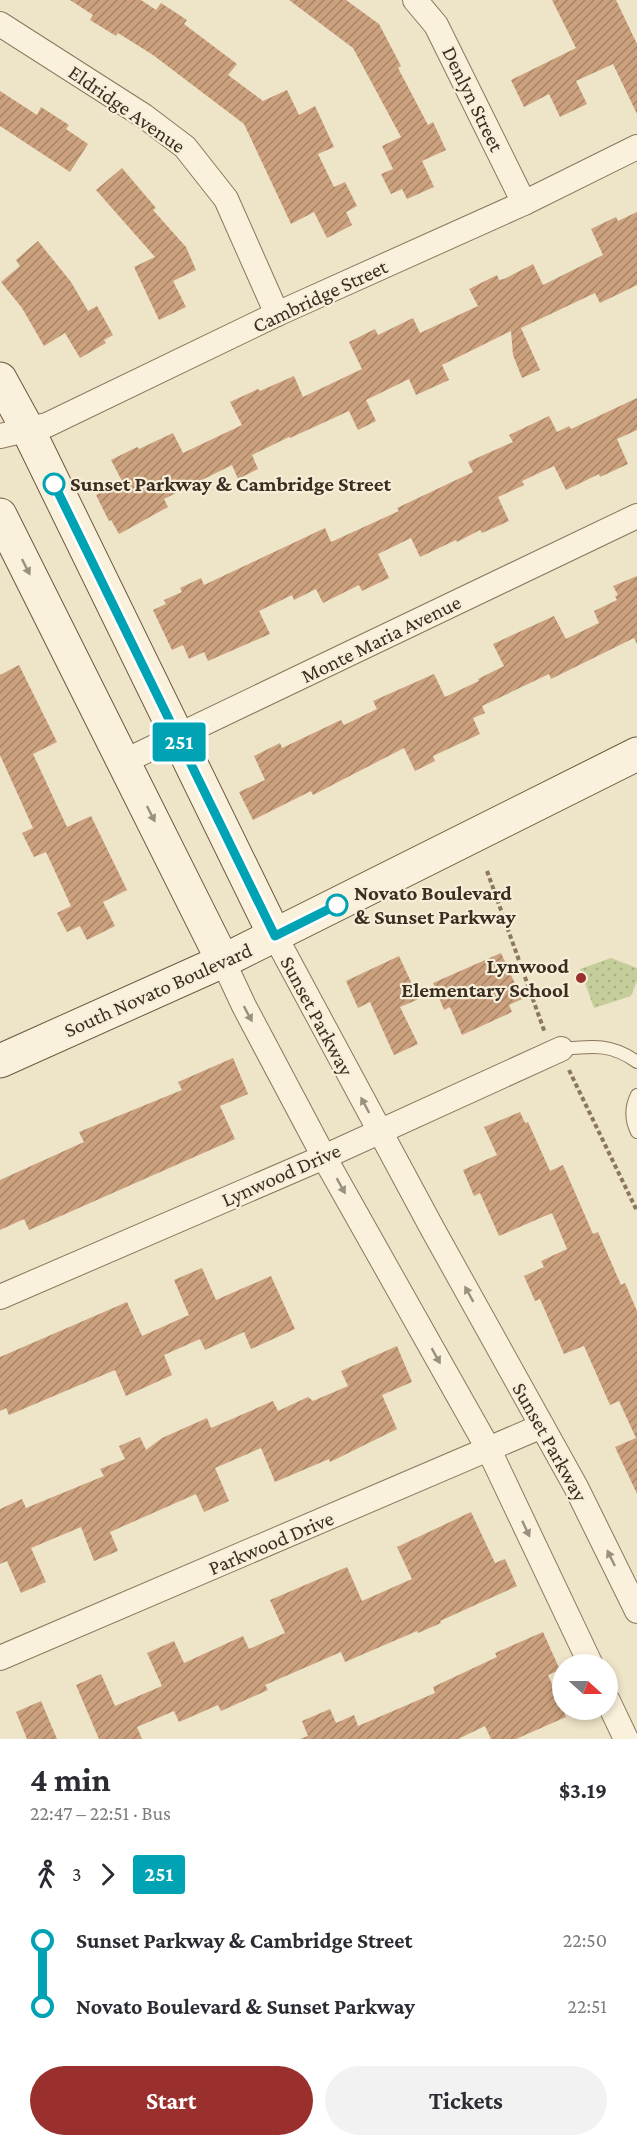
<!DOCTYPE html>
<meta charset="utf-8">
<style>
body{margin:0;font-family:"Crimson Pro",serif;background:#f2f2f3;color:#2b2b33;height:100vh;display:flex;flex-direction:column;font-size:22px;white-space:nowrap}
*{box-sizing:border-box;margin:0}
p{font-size:20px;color:#7c7c81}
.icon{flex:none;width:33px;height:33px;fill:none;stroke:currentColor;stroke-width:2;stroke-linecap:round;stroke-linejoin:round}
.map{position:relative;height:1739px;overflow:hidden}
.drawer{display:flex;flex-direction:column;background:#fff;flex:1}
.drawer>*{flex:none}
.badge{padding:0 12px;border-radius:4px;font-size:21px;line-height:39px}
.needle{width:39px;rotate:111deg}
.buttons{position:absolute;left:552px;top:1654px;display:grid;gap:12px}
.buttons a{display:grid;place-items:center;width:66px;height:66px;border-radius:50%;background:#fff;box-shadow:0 3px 9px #0003;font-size:30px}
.map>.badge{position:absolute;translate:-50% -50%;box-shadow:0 0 0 3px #fff}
.legs{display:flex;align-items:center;gap:9px;height:66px;padding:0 30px;font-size:20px}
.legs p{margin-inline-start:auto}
.head{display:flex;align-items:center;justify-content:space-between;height:102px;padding:0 30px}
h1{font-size:33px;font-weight:700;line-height:45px}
.button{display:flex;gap:12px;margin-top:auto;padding:12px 30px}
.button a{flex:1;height:69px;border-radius:36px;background:#99302d;color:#fff;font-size:24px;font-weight:700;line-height:69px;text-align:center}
.button a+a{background:#f2f2f3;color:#2b2b33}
ul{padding:0 30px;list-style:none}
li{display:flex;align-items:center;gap:21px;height:66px;font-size:22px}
li i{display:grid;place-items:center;width:9px;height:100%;margin:0 8px;background:currentColor}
li i::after{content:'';width:15px;height:15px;margin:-8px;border:4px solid;border-radius:50%;background:#fff}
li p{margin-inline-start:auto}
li:first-child i{background:linear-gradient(#0000 50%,currentColor 0)}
li:last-child i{background:linear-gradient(currentColor 50%,#0000 0)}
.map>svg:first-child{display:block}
</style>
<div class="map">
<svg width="637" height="1739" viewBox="0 0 637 1739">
<defs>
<pattern id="park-dots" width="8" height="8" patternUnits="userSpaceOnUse" patternTransform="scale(1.5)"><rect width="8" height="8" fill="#c5cd9b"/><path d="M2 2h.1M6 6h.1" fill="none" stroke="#aab085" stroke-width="1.8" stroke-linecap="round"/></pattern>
<pattern id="building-hatch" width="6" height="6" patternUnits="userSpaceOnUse" patternTransform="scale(1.5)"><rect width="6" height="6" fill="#cca17e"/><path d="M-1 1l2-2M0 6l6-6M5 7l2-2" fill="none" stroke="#a78467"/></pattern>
</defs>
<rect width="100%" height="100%" fill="#eee4c8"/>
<polygon fill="url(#park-dots)" points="611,958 637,968 637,981 631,996 594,1008 580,969"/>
<g fill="url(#building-hatch)">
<polygon points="70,0 141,0 156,10 161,3 187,20 184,24 237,64 228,75 263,101 287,90 299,115 315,106 334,147 318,154 334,187 345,182 357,206 346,212 352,225 327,238 314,212 291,224 244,124 153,55 118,33 116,36 90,20 93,15"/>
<polygon points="289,0 346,0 379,24 401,66 398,68 428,125 433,122 446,150 422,161 434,187 407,199 402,189 391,194 381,174 393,169 382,146 401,137 353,48"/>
<polygon points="552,0 616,0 637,44 637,114 613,64 576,81 587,104 560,117 549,94 524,107 511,80 576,48"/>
<polygon points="0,91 37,115 41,107 69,125 66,129 88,144 70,172 0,126"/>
<polygon points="122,168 156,208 153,210 186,247 196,270 173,281 186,307 159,320 134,267 155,257 96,190"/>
<polygon points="637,212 637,285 600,303 595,293 521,328 540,370 522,378 513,355 511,331 442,365 449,380 416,395 409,379 366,400 376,421 358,430 349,411 290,438 289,437 252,455 258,469 238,479 232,465 164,499 168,507 119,534 111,520 109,521 96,495 122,481 111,460 137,447 139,449 173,433 183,453 242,425 230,402 258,389 260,391 294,376 303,397 362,369 349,342 375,329 378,335 413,318 420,333 478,306 469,289 497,275 499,280 504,279 533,264 543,285 603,255 591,229 616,217 618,221"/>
<polygon points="38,241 71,282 88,311 97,306 113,335 104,340 106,343 80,358 65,333 44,346 22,308 1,282 20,266 16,260"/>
<polygon points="637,398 637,430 617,439 628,464 600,477 599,474 566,490 554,466 522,481 524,485 498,497 509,521 482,533 480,530 457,542 456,540 420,557 411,538 378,554 389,578 362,591 359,585 323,603 316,589 294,600 292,595 259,611 270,634 208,661 204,652 189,659 183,645 172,650 153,610 166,604 164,600 182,592 180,588 201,578 204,585 325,528 331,542 399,511 397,508 473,472 468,462 513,442 509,435 549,416 557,432 569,426 571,429"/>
<polygon points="637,576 637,644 634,638 551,679 549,674 482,706 485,713 473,718 480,734 433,756 435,761 415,771 404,748 313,795 311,791 253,820 239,792 265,780 254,756 280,743 282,748 341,720 344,725 377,709 373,701 434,674 445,697 479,681 478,679 504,666 493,644 554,616 566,639 599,623 594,611 617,600 615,596 618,595 613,586"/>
<polygon points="19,665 57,742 33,754 67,827 91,816 127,890 103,902 115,926 87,940 80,926 67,932 57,913 71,906 46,852 34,857 22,833 33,828 0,755 0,675"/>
<polygon points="501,953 522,999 509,1005 512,1012 462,1035 450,1007 444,1010 433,983"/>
<polygon points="399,956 419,999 400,1007 418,1044 394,1055 370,1002 358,1008 346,981"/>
<polygon points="233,1058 248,1094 220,1106 235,1139 29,1230 24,1219 0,1230 0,1180 84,1142 79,1132 182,1090 178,1082"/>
<polygon points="520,1112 525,1123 528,1122 550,1171 563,1165 593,1234 598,1232 621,1285 625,1283 637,1311 637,1494 615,1447 636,1438 619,1401 610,1405 584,1346 564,1354 540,1299 535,1301 524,1276 544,1267 541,1261 567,1249 552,1213 499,1236 480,1193 474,1196 463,1170 497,1155 484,1127"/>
<polygon points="202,1268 216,1300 271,1276 295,1329 251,1349 244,1332 205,1350 200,1339 164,1355 172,1375 126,1396 115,1370 9,1415 6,1408 0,1411 0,1357 127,1302 142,1336 189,1315 174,1280"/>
<polygon points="397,1346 412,1382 382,1395 397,1429 330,1462 329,1459 275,1482 261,1448 215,1468 229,1501 204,1512 196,1494 110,1532 118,1551 94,1561 81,1527 31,1548 46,1582 21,1593 7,1561 0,1564 0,1509 22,1499 26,1508 104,1476 100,1469 125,1459 119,1446 140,1437 146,1450 162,1438 207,1418 211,1428 273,1401 278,1411 308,1397 313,1401 348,1386 341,1371"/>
<polygon points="471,1512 495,1563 505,1559 517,1586 440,1621 441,1623 418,1633 417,1631 345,1662 341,1652 265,1685 268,1690 221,1711 218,1705 179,1722 174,1711 137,1727 142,1739 99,1739 76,1685 101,1674 115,1706 162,1686 147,1653 174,1641 184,1663 243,1636 249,1649 285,1633 270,1600 347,1567 362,1601 412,1579 397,1547"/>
<polygon points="543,1632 560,1670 548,1675 566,1717 516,1739 491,1739 485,1726 458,1739 300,1739 308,1736 302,1721 330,1709 336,1723 354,1715 358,1726 435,1693 433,1687 497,1657 495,1653"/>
<polygon points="41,1701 57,1739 27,1739 16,1712"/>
</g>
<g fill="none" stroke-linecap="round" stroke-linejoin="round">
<defs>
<g id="service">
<path d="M561,1049C591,1046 611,1043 637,1062"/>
<path d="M637,1095C631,1107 631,1120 637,1132"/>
</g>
<g id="minor">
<polyline points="415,0 436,25 524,203"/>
<polyline points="0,24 144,116 185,147 226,199 277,314"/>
<polyline points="0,436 47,425 277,314 524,203 637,147"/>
<polyline points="125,761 637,516"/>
<polyline points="275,936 432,1228 576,1487 637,1611"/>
<polyline points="223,961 244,1006 324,1157 489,1450 591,1665"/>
<polyline points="0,1297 324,1157 561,1049"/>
<polyline points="0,1658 542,1426"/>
<polyline points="608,1701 626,1739"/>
</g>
<g id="secondary">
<polyline points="0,379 28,430 275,936"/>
<polyline points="0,515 223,961"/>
<polyline points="0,1061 223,961 637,754"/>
</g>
</defs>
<use href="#service" stroke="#8a775d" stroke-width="14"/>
<use href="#minor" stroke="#8a775d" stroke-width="26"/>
<use href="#secondary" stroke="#6c5840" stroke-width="35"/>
<g stroke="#8a775d" stroke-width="4" stroke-dasharray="4.5 3" stroke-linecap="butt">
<polyline points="487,871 545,1033"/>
<polyline points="569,1070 637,1211"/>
</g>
<use href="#service" stroke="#f9f1db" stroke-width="12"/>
<use href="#minor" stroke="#f9f1db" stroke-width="24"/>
<use href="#secondary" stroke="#f9f1db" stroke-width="33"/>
</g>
<defs><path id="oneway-solid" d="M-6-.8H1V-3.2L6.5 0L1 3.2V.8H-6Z" transform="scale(1.5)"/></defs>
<g fill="#9a907e">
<use href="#oneway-solid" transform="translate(26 567) rotate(63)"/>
<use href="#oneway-solid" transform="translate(151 814) rotate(63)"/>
<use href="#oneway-solid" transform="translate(248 1014) rotate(62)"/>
<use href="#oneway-solid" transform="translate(365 1105) rotate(-118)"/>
<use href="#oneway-solid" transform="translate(341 1186) rotate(61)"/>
<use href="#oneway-solid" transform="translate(469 1294) rotate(-119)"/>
<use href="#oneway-solid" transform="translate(436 1356) rotate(61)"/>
<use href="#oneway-solid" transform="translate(526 1529) rotate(65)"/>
<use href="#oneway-solid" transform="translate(611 1558) rotate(-116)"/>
</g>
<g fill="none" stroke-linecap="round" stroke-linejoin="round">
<defs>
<polyline id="line-1" points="54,484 275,936 337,905"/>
</defs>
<use href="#line-1" stroke="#fff" stroke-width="14"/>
<use href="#line-1" stroke="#00a3b4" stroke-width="9"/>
</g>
<g fill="#fff" stroke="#00a3b4" stroke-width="3">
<circle cx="54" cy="484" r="10"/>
<circle cx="337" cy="905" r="10"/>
</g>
<circle fill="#99302d" stroke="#f6eed8" stroke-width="2" cx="581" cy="978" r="6"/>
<g text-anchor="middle" stroke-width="4.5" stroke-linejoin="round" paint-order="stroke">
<g font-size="21" fill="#3b2e20" stroke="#f6eed8">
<text transform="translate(473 99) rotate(64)" y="7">Denlyn Street</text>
<text transform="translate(127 109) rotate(35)" y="7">Eldridge Avenue</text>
<text transform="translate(320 296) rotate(-25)" y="7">Cambridge Street</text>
<text transform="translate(381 639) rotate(-26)" y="7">Monte Maria Avenue</text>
<text transform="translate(158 990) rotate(-24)" y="7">South Novato Boulevard</text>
<text transform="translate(317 1016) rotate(62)" y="7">Sunset Parkway</text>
<text transform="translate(281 1175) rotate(-24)" y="7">Lynwood Drive</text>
<text transform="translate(550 1442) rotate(61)" y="7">Sunset Parkway</text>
<text transform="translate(271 1543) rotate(-23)" y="7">Parkwood Drive</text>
</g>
<g font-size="21" font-weight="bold" fill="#3b2e20" stroke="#f6eed8" text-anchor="start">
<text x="70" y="491">Sunset Parkway &amp; Cambridge Street</text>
<text x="354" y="900">Novato Boulevard<tspan x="354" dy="24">&amp; Sunset Parkway</tspan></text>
</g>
<g font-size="21" font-weight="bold" fill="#3b2e20" stroke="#f6eed8" text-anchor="end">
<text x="569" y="973">Lynwood<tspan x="569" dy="24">Elementary School</tspan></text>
</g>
</g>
</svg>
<div class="buttons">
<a><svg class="needle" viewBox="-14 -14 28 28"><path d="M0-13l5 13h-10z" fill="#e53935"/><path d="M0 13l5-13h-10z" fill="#7c7c81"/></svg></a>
</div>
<b class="badge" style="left:179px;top:742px;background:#00a3b4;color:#fff">251</b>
</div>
<section class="drawer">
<div class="head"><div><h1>4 min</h1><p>22:47 – 22:51 · Bus</p></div><b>$3.19</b></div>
<div class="legs"><svg class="icon" aria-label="walk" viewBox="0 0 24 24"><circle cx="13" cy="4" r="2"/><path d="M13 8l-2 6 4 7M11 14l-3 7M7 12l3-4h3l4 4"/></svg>3<svg class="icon" aria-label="forward" viewBox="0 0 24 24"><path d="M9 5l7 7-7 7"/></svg><b class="badge" style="background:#00a3b4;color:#fff">251</b></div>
<ul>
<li><i style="color:#00a3b4"></i><b>Sunset Parkway &amp; Cambridge Street</b><p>22:50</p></li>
<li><i style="color:#00a3b4"></i><b>Novato Boulevard &amp; Sunset Parkway</b><p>22:51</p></li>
</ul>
<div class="button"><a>Start</a><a>Tickets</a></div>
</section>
